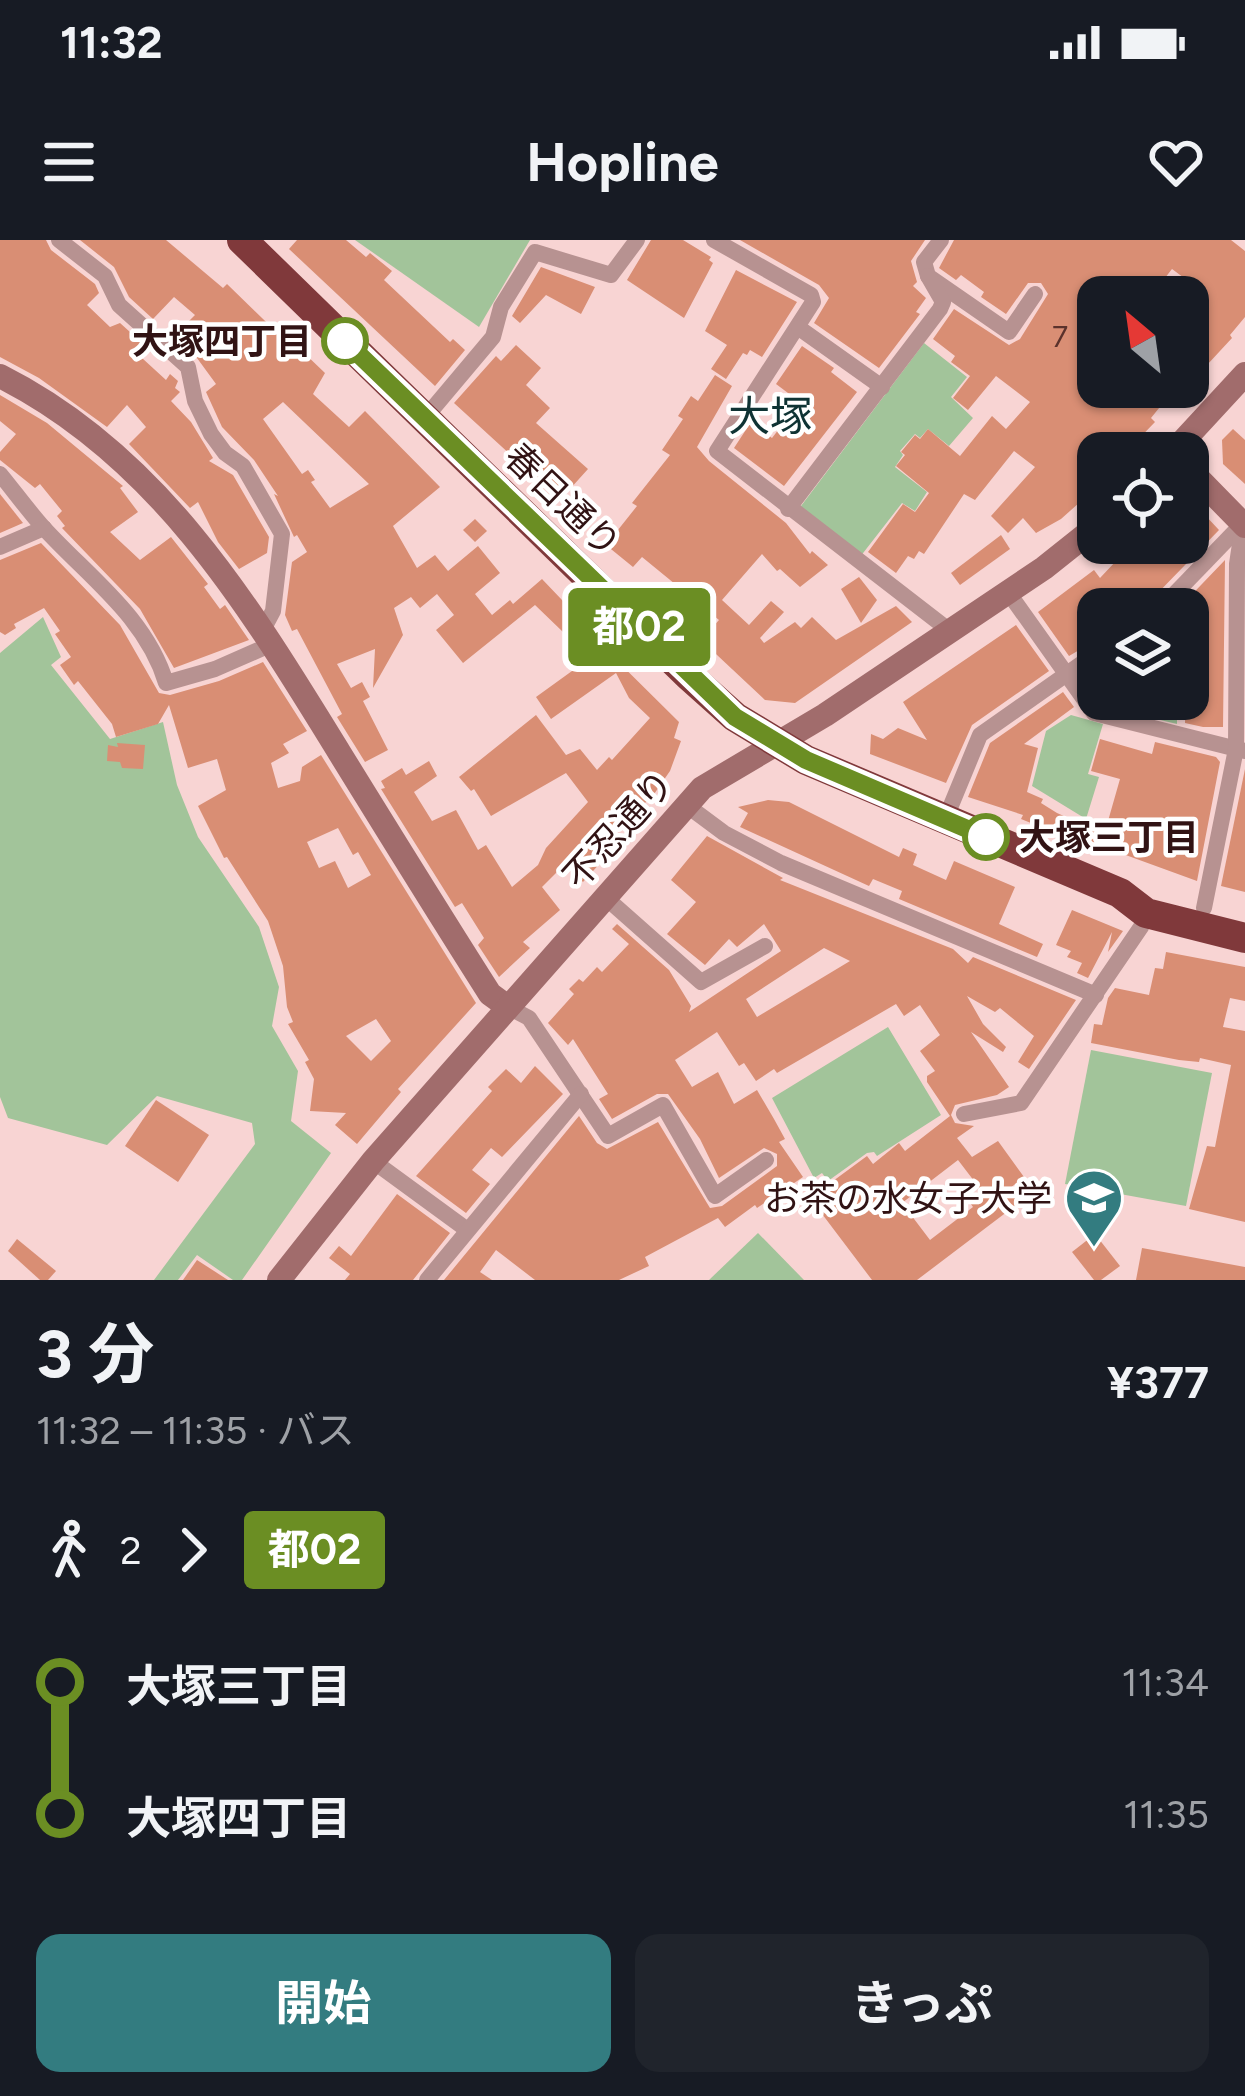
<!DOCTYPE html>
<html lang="ja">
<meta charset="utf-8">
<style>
body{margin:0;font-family:Figtree,"Noto Sans JP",sans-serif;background:#20242c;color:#f1f3f6;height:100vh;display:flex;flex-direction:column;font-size:45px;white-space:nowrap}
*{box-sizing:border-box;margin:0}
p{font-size:39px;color:#9ea1a6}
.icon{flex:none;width:66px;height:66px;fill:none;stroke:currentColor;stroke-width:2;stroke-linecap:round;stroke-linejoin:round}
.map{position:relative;height:1040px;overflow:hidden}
.panel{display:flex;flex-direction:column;background:#171b24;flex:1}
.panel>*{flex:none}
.badge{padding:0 24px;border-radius:9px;font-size:42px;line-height:78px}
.needle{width:78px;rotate:331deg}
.buttons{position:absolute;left:1077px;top:36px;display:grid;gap:24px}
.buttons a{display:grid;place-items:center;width:132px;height:132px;border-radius:24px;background:#171b24;box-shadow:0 3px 9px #0004;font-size:60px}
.map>.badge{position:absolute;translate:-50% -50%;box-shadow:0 0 0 6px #fff}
.legs{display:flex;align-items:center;gap:18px;height:132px;padding:0 36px;font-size:39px}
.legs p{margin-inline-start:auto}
.overview{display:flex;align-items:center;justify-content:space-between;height:204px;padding:0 36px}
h1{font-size:66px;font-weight:700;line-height:90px}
.action{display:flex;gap:24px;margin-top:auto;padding:24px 36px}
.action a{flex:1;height:138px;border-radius:24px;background:#337c80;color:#fff;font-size:48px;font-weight:700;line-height:138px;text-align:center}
.action a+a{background:#20242c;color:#f1f3f6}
ul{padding:0 36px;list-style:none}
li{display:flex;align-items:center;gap:42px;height:132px;font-size:45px}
li i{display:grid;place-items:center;width:18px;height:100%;margin:0 15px;background:currentColor}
li i::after{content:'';width:30px;height:30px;margin:-15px;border:9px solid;border-radius:50%;background:#171b24}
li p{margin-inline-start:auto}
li:first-child i{background:linear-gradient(#0000 50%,currentColor 0)}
li:last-child i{background:linear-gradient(currentColor 50%,#0000 0)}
.status{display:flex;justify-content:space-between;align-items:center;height:84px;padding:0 60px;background:#171b24;direction:ltr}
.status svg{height:33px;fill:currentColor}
header{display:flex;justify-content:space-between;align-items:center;height:156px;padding:0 36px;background:#171b24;font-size:54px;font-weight:700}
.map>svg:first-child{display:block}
</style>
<div class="status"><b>11:32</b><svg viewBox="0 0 49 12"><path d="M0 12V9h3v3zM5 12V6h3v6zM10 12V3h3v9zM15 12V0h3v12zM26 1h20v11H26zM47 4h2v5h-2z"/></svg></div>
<header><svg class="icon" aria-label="menu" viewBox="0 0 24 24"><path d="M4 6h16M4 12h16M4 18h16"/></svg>Hopline<svg class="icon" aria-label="heart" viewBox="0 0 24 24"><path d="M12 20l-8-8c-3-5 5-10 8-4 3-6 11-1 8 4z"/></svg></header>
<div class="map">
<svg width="1245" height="1040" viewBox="0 0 1245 1040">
<rect width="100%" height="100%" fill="#f8d4d3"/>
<g fill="#a2c49a">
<polygon points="355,0 530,0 479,87"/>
<polygon points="924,103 967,137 951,157 973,178 949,206 928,189 920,198 915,194 900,211 903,215 895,227 927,252 915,271 902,263 860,317 798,270"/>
<polygon points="43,377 61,417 51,425 110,499 163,482 177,545 198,597 259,687 279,747 272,786 298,831 291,881 331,913 242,1040 233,1040 197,1015 178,1040 154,1040 255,904 252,883 157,856 107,905 8,878 0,857 0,413"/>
<polygon points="1098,423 1098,459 1177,459 1177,484 1102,466 1080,435"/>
<polygon points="1071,475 1103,484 1088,534 1099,537 1086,579 1032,546 1046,491"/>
<polygon points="888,787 941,875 877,916 874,912 867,913 828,941 822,933 814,938 772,858"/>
<polygon points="1091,810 1212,833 1186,966 1065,944"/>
<polygon points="758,993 804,1040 709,1040"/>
</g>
<g fill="#d98e74" fill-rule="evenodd">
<polygon points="0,0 46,0 51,10 95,44 99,53 87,65 110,87 120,83 150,110 142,118 166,140 170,134 178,141 175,148 180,152 171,161 191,182 213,218 209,221 233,235 269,297 267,313 239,329 218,302 198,262 190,268 129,204 146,187 127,165 107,187 39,138 0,117"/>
<path d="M80,0H166L223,48L227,44L298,113L301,110L325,133L313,154L349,187L365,171L440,247L393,286L417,328L435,315L448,331L478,306L500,333L475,354L492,375L510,360L513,364L542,339L582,381L579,383L679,482L674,498L681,501L670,531L652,557L602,599L613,609L583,642L565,624L542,647L560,670L523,702L530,708L499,737L478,705L484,698L462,663L455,667L381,549L385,548L381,541L402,528L406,535L429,521L437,536L414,552L432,581L456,570L478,610L486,605L512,647L538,625L546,608L588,562L566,533L491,576L474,549L471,551L459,537L536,475L566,515L580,509L597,530L609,517L612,520L650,478L629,458L616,433L551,479L536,457L590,418L535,365L463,423L436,390L454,375L437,354L420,368L411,357L394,368L403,395L373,448L375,409L337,424L351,448L362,442L370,457L363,461L388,510L365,522L337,477L342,474L297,389L292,391L285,375L292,322L307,312L297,295L294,297L274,254L278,256L254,220L222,187L206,152L216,144L197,118L173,97L195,75L174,57L153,79L129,57L114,27ZM283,162L369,244L330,268L311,242L315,240L308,230L302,234L263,179Z"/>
<polygon points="297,0 346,0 366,17 370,13 392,31 384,40 450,102 453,99 465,110 435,146 289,9"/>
<polygon points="651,0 683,0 711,17 709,20 713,23 684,78 627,40"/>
<polygon points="740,0 925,0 911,21 917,42 913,46 926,58 916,72 920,74 879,128 814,83 829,58 819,45"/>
<polygon points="954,0 1231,0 1245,11 1245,77 1230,95 1232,98 1207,125 1188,109 1188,61 1199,49 1172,29 1150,57 1113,57 1098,45 1098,100 1085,118 1098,130 1098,147 1176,147 1151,178 1155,182 1125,213 1098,213 1098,246 1061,279 1036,293 1023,278 1008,293 991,276 1035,227 1014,211 975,260 964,254 924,314 919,311 914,319 908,316 896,333 868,312 903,264 915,272 929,253 896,226 905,215 901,212 915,195 920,199 928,189 960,216 992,176 1006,189 1030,162 996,136 968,170 953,158 970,136 951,122 955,116 933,99 954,69 1009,105 1020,99 1048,54 1041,43 1028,43 1006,74 981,57 984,52 961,35 956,40 939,28"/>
<polygon points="541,27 595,47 581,74 546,55 520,83 512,76"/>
<polygon points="736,30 797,62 762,117 750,110 747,115 743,113 726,139 711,129 727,105 705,91"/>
<polygon points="516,105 541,128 526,145 550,168 536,183 588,229 560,260 454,163 496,116 501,121"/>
<polygon points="802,106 834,128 831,132 857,152 784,246 734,208 751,182 772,198 800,162 776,144"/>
<polygon points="715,135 732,146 697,207 709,221 786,283 810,314 812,311 828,325 800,347 780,329 777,331 762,314 722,360 749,385 771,361 784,372 760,398 764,403 795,382 801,388 812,377 836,400 896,366 912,382 795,463 765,460 701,400 719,380 642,317 633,327 606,305 637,266 632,263 670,215 662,210 683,179 678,176 691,156 698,161"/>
<polygon points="0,155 47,183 123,246 120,248 138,272 110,292 140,320 171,297 208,344 204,347 220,369 225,365 249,400 174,428 140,369 62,288 65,286 57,276 62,271 40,244 35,248 0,220 0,212 16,194 0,181"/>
<polygon points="1233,189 1245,200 1245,244 1223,224 1222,200"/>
<polygon points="0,254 23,283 0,293"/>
<polygon points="1188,257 1219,290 1151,360 1148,369 1098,369 1098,399 1069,416 1038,372 1094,330 1100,338 1133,303 1188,303"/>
<polygon points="475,279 487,291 475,302 463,290"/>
<polygon points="1001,295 1010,309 960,345 951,333"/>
<path d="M41,303L120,385L159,453L170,455L219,441L263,422L307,491L283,504L289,513L271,523L278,548L300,541L302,527L321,515L476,763L398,849L401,852L357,904L335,885L346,873L310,871L314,839L305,822L309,820L288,784L293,782L287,767L283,726L268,681L227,617L224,618L198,566L226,550L217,519L188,528L169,465L158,484L116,497L112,484L78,441L74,445L60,425L71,417L55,394L60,391L44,368L14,384L16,388L5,395L0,392V320ZM338,588L353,615L358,612L371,635L348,648L335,621L319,628L307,602ZM376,779L391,801L371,821L346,796Z"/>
<polygon points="1225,320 1223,487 1203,487 1185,483 1188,369 1178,369"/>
<polygon points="859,337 877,360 861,383 841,349"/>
<polygon points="1016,385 1049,431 972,485 946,543 870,514 871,494 883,499 898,488 927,500 903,462"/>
<polygon points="1063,452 1074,467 1024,504 1038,508 1027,552 1043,559 1041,563 1057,573 1098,591 1102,579 1108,581 1120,539 1091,531 1100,499 1152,514 1155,502 1216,517 1220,522 1197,641 1079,598 1078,602 1021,579 1023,575 968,557 990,503"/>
<polygon points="117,503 145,505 143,529 122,528 120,522 107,521 108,505 118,507"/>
<polygon points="1245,529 1245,652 1221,646"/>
<polygon points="768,560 789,562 899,617 903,608 917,614 913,625 946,640 954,621 1015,647 999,684 1043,704 1037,717 899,659 902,651 873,639 869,646 740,587 748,573 738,567"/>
<path d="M707,596L783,638L780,640L953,709L968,723L973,717L1076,760L1029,829L1018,822L1034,796L1000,768L995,772L967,756L983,784L1006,807L1003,812L971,792L1009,847L997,855L955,865L951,875L955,883L974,886L957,898L972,917L998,901L1024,937L1009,949L1020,962L917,1040H872L810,958L867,916L873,924L899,903L905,911L950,876L927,842V836L935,831L920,811L940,795L920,765L904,776L896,764L777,833L774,829L756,841L744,823L739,826L717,792L675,820L692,847L718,832L734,864L757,850L774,879L785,899L779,902L803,937L757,968L755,965L725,987L718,978L645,1017L649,1026L619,1040H535L496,1010L480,1032L492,1040H444L579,876L597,903L607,909L658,882L710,968L722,966L777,926V914L764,908L719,938L700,899L668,854H657L612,879L599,859L608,854L573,799L568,805L548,783L574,754L569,749L579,739L583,742L597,727L602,732L629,704L612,689L617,684L669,730L691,766L689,772L781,711L764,684L737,707L729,699L705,725L667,694L696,662L671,640ZM824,708L850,721L757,777L746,759ZM958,920L981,950L968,960L973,967L930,1000L902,963Z"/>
<polygon points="1072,670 1123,691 1108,712 1112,692 1088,738 1077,733 1082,723 1067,717 1071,711 1056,705"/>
<polygon points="1166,712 1245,727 1245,761 1230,758 1223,787 1245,791 1245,982 1189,969 1207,906 1215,907 1231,825 1200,818 1199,822 1179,820 1091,803 1094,784 1102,785 1108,758 1115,748 1149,755 1155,728 1163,729"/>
<polygon points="535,826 563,854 502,917 491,908 472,930 490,944 466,973 416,936 492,851 488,847 506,829 521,843"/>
<polygon points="156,860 209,895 178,942 125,906"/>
<polygon points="397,954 450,993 413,1040 345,1040 350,1034 329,1018 339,1006 351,1016"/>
<polygon points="1095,994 1120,1026 1101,1040 1094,1040 1072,1012"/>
<polygon points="17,999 56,1031 48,1040 40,1040 8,1011"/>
<polygon points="1142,1008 1245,1027 1245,1040 1136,1040"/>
<polygon points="197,1020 228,1040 183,1040"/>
</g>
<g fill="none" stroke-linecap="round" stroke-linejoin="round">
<g stroke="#b79291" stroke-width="16">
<polyline points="59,0 105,36 119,65 188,127 195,161 211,194 225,213 243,226 282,294 273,371 264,388"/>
<polyline points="714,0 811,55 813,62 717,211 950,391"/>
<polyline points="941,0 924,22 928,36 1009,92 1035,54"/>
<polyline points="799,88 882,147"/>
<polyline points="424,179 493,97 501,67 535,12 611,35 637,0"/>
<path d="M0,234C14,251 27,269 42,286C86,335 146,376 166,443L215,429L272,404"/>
<polyline points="788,269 940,69 943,62 928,36"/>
<polyline points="0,307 44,288"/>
<polyline points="1008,352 1094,473 1245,511"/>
<polyline points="1160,369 1244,282"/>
<polyline points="685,564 724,593 781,623 1096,755"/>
<polyline points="945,580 980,495 1098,412"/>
<polyline points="605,657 701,742 765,706"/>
<polyline points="1204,668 1236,509 1237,324 1243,284"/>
<polyline points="508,767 529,778 608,896 663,865 715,956 766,920"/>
<polyline points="964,874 1021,863 1141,687 1146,673"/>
<polyline points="373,921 466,989"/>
<polyline points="427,1040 581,854"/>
</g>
<g stroke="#a16c6c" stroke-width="24">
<path d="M0,136C159,216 249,366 339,512C389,593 439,674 490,754L508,767"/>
<polyline points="1172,213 1245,134"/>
<polyline points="1188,228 1245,286"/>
<polyline points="279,1040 373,921 702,548 825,475 1044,328 1098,285"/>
</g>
<polyline stroke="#80393b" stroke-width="30" points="242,0 688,435 735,477 806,520 1120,653 1146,673 1245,698"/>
</g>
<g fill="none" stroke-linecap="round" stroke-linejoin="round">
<defs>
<polyline id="line-1" points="345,101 735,477 806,520 986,597"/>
</defs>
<use href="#line-1" stroke="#fff" stroke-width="27"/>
<use href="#line-1" stroke="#6b8e23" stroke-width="18"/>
</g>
<defs>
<symbol id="university-pin" viewBox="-11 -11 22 30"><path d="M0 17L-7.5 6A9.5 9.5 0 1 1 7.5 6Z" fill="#337c80" stroke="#fff"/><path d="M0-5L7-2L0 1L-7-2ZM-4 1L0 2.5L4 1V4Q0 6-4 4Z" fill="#fff"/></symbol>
</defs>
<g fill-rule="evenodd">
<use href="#university-pin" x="1061" y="925" width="66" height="90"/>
</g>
<g fill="#fff" stroke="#6b8e23" stroke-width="6">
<circle cx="345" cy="101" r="21"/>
<circle cx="986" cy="597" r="21"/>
</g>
<g text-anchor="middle" stroke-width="9" stroke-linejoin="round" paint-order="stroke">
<g font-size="30" fill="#5b322c">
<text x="1060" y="107">7</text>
</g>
<g font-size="36" font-weight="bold" fill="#311314" stroke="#fff" text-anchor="end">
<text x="312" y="114">大塚四丁目</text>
<text x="1019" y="610" text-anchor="start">大塚三丁目</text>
</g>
<g font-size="36" fill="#311314" stroke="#fff">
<text transform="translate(563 260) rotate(44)" y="13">春日通り</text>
<text transform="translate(618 589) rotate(-48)" y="13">不忍通り</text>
</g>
<g font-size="36" fill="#311314" stroke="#fff" text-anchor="end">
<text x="1052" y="971">お茶の水女子大学</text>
</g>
<g font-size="42" fill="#0f3334" stroke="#fff">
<text x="770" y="191">大塚</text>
</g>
</g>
</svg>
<div class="buttons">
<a><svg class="needle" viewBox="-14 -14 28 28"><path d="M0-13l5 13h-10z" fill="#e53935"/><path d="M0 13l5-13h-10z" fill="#9ea1a6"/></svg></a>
<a><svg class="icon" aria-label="locate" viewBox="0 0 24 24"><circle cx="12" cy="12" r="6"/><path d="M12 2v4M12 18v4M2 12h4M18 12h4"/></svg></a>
<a><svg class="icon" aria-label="layers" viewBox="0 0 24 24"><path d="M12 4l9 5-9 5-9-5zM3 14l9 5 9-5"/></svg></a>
</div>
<b class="badge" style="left:639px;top:387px;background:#6b8e23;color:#fff">都02</b>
</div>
<section class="panel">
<div class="overview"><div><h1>3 分</h1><p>11:32 – 11:35 · バス</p></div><b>¥377</b></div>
<div class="legs"><svg class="icon" aria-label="walk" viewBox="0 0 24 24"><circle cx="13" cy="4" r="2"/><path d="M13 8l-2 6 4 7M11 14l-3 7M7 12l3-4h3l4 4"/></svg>2<svg class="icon" aria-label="forward" viewBox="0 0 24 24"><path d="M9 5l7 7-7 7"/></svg><b class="badge" style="background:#6b8e23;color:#fff">都02</b></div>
<ul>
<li><i style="color:#6b8e23"></i><b>大塚三丁目</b><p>11:34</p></li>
<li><i style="color:#6b8e23"></i><b>大塚四丁目</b><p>11:35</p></li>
</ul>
<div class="action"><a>開始</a><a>きっぷ</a></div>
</section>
